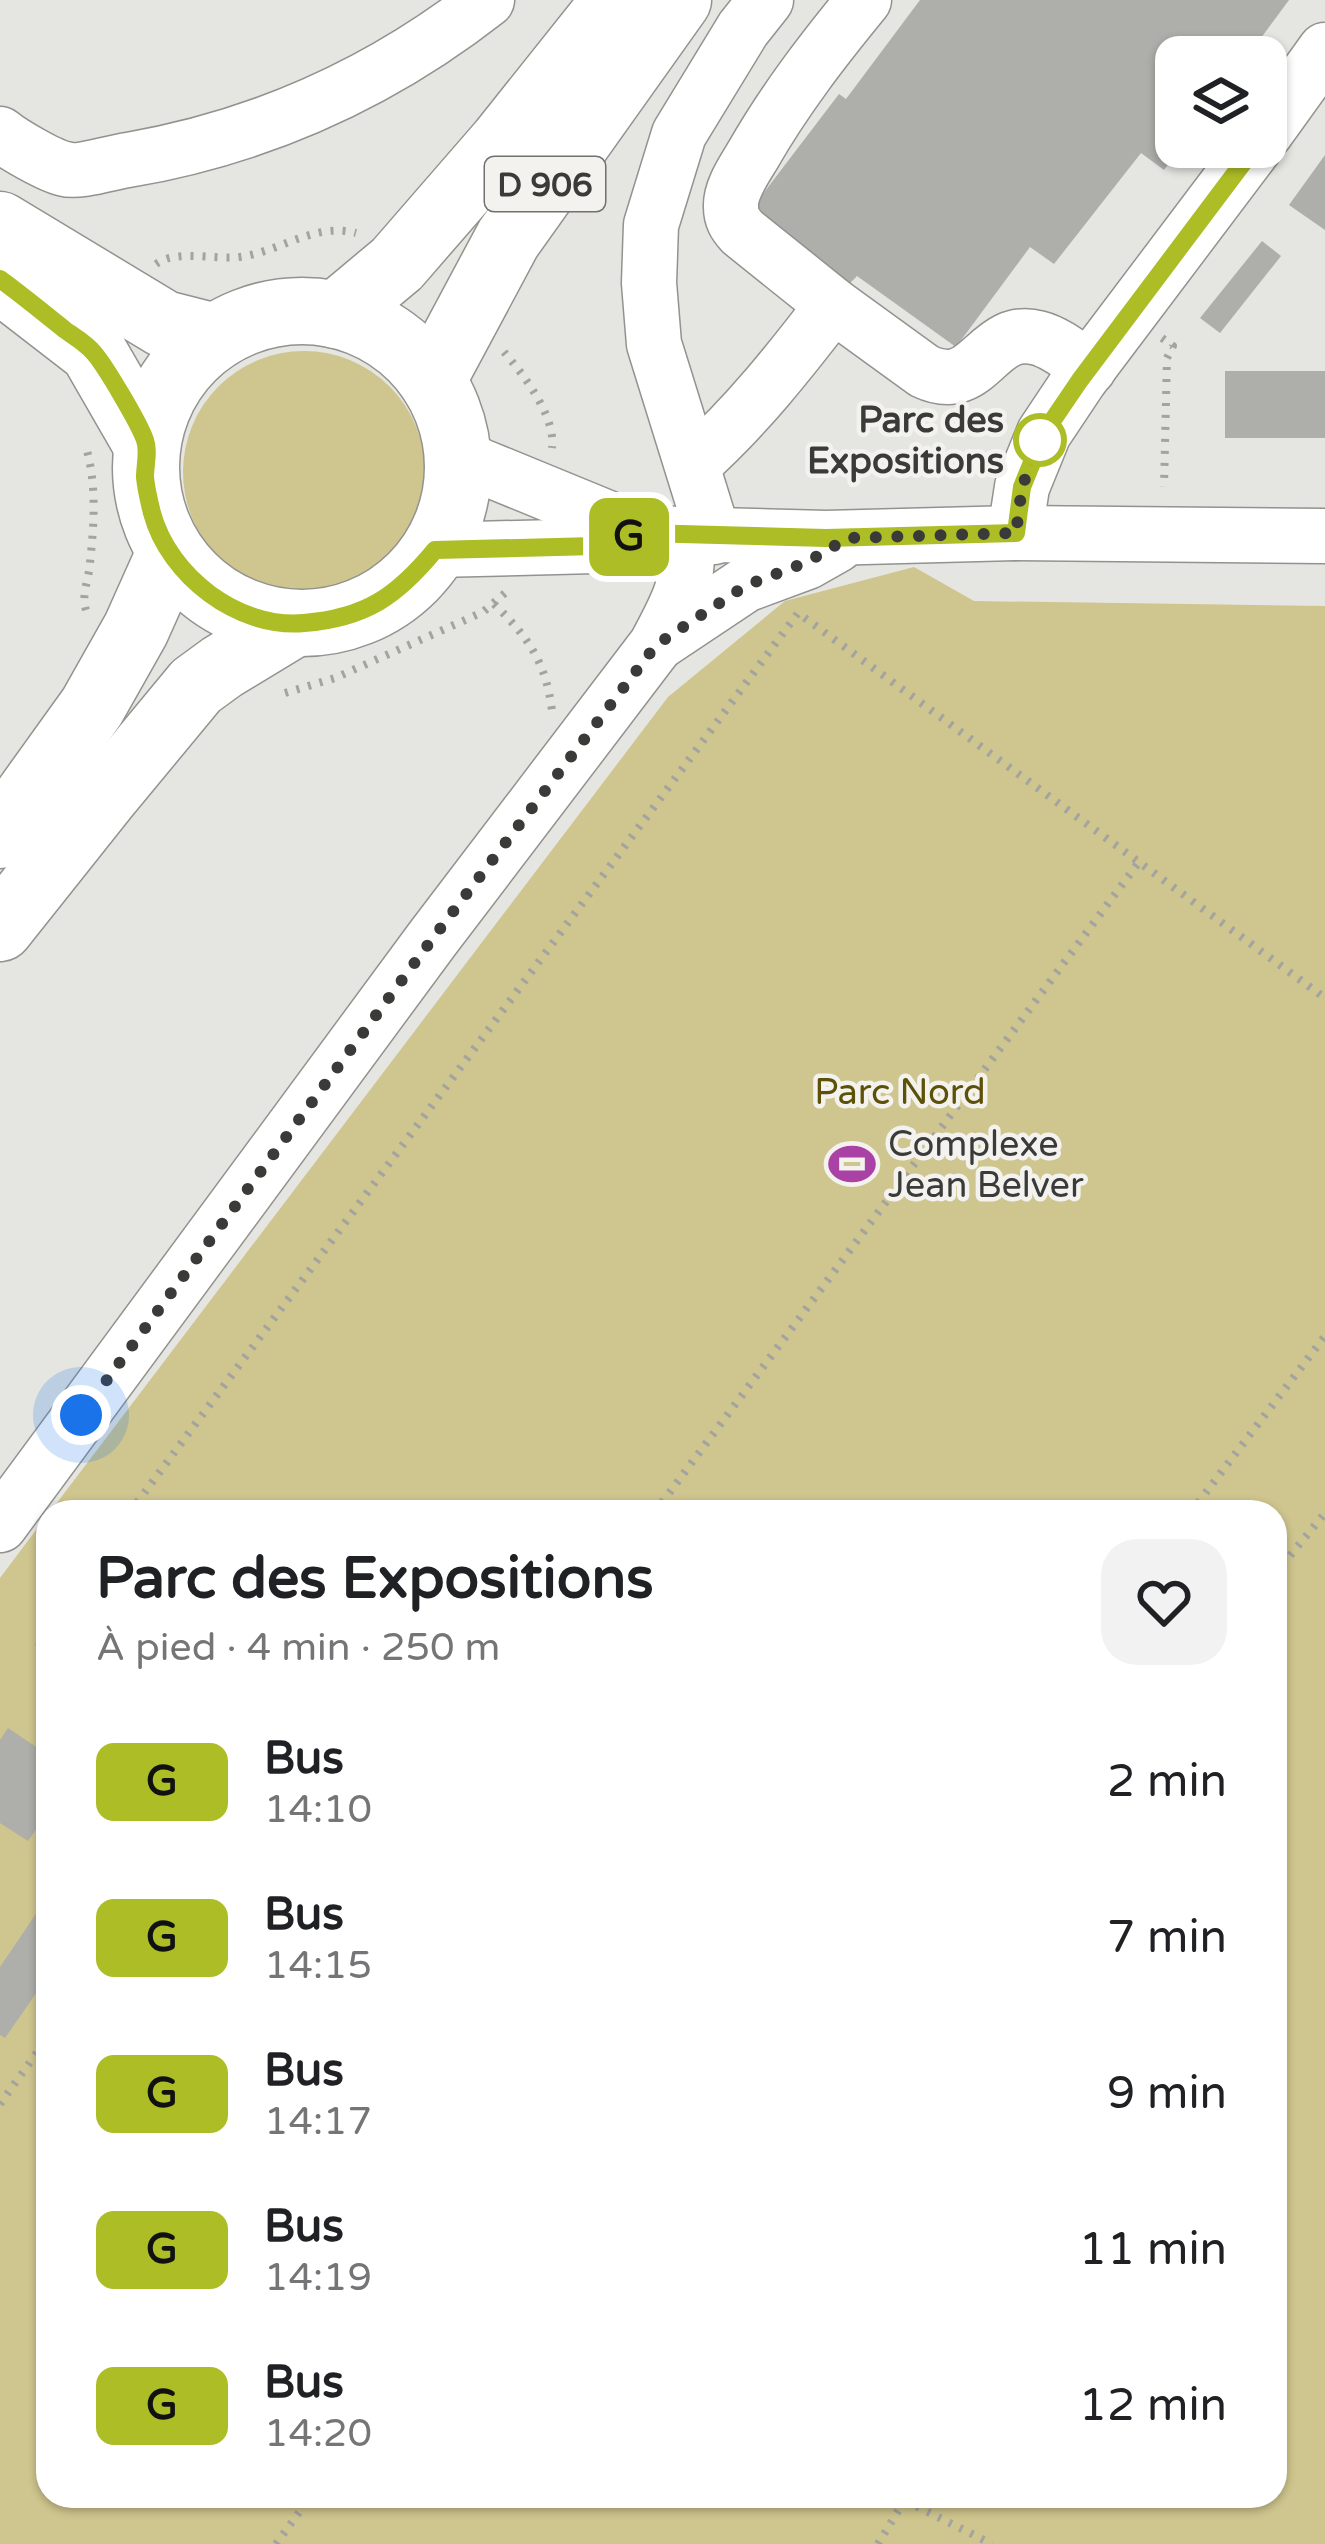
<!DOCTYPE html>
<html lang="fr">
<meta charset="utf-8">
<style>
body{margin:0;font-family:"Varela Round",sans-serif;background:#f2f2f2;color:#202124;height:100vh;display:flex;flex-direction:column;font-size:45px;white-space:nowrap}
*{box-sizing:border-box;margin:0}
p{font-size:39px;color:#757577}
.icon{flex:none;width:66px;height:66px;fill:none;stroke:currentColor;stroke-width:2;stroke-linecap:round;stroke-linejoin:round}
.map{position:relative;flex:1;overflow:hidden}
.details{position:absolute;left:36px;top:1500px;width:1251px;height:1008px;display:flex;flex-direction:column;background:#fff;border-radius:36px;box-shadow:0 3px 9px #0004}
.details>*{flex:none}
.badge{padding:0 24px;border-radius:18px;font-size:42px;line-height:78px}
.buttons{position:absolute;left:1155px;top:36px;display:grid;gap:24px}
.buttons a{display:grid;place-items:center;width:132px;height:132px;border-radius:24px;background:#fff;box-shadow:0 3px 9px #0004;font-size:60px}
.you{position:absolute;width:60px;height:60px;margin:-30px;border:9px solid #fff;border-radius:50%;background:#1a73e8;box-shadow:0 0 0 18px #1a73e833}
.map>.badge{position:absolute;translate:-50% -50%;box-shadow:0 0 0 6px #fff}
.round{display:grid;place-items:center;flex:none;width:126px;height:126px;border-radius:36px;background:#f2f2f2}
.head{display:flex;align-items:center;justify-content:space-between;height:204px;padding:0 60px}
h1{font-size:57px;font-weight:700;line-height:90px}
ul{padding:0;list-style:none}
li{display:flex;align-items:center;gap:36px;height:156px;padding:0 60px}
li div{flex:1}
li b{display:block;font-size:45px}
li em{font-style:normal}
li .badge{min-width:132px;font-weight:700;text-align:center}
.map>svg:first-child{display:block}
</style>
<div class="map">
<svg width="1325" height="2544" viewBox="0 0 1325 2544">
<rect width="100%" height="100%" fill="#e5e5e1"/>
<g fill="#cfc58e">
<circle cx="304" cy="472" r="121"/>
<polygon points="914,567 974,601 1325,606 1325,2544 0,2544 0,1578 48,1514 48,2496 1275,2496 1275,1512 50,1512 668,697 785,601"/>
</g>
<g fill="#aeaeaa">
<polygon points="920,0 1289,0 1247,57 1176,57 1176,147 1181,147 1164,170 1141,153 1054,264 1030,247 956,347 857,276 846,287 752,208 839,94 846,99"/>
<polygon points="1325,155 1325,230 1289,205"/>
<polygon points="1262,241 1281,256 1220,333 1200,318"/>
<rect x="1225" y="371" width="100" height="67"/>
<polygon points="8,1728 48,1755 48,1812 28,1841 0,1823 0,1740"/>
<polygon points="40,1908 48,1914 48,1976 5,2038 0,2035 0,1967"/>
</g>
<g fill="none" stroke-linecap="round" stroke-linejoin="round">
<defs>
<g id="minor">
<polyline points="1266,132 1325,50"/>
<path d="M0,134C12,144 50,166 65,169C79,173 113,162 128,160C262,137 381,83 487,0"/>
<path d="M833,305L742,232C735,224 731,218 731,207C730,190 744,170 753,155C785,99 823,50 864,0"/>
<polyline points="458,453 478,465 644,533"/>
<path d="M693,464C746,417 790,361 833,305L924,371C981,398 985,324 1038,338C1057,343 1073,357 1089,368"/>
<polyline points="1015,533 1022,487 1044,433 1080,379 1255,147"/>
<polyline points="714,537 654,344 649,283 651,225 679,134 743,29 766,0"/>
<polyline points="435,550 595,546 644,533 826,538 1015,533 1325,536"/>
<polyline points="658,643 745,585 807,562 837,545"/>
<path d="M0,1525L433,938L656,645C680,600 688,587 688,535"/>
</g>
<g id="major">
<polyline points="0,225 164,324 215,337"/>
<polyline points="0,279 93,351 146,443"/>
<circle cx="302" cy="467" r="156"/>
<polyline points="336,315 397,264 502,143 616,0"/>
<polyline points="432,381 508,239 678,0"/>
<polyline points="0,835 92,707 136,629 170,553"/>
<polyline points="0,928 105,796 196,686 222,667 293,624"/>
</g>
</defs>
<use href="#minor" stroke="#93928e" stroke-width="57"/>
<use href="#major" stroke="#93928e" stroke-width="69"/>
<g stroke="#a3a3a0" stroke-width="8" stroke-dasharray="3 9" stroke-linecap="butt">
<path d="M156,264C177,249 213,260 239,257C280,252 314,222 356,233"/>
<polyline points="1162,338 1173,346 1167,358 1164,487"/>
<path d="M504,352C524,375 556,417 552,448"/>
<path d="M494,604C528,637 546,662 552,711"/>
<path d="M86,610C81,594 89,579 90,563C94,524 97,485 86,447"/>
<polyline points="285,693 335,678 483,612 505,593"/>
<polyline points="130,1512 798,613 1325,998"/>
<polyline points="655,1512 1139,862"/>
<polyline points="1191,1512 1325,1336"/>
<polyline points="1275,1574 1325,1513"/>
<polyline points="48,1623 35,1640 48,1649"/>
<polyline points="0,2104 48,2037"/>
<polyline points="906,2501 992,2544"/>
<polyline points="276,2544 311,2496"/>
<polyline points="878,2544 907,2496"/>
</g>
<use href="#minor" stroke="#fff" stroke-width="54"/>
<use href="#major" stroke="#fff" stroke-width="66"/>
</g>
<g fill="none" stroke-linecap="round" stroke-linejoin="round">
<defs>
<path id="line" d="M0,279C22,295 44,313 65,330C75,337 87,344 94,353C106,367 139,423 145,440C149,451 145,465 145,477C146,489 149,501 152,513C169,576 238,629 304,623C366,618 397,596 435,550L595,546L644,533L826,538L1016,533L1022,487L1044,433L1080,380L1255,147"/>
</defs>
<use href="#line" stroke="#fff" stroke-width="27"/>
<use href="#line" stroke="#acbd25" stroke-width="18"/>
<polyline stroke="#3a3a38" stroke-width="12" stroke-dasharray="0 21.6" points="81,1415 433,938 656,645 745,586 807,562 848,538 1016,533 1022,487 1040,440"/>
</g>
<defs>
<symbol id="stadium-bare" viewBox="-9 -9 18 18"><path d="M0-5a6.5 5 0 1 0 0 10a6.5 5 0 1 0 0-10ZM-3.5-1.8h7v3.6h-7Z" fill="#aa41a4" stroke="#f3f2ee" stroke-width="2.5" paint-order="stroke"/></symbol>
</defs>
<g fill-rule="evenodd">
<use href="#stadium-bare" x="819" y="1131" width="66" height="66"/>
</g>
<circle fill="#fff" stroke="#acbd25" stroke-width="6" cx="1040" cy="440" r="24"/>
<g text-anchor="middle" stroke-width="9" stroke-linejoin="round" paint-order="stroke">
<rect fill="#f3f2ee" stroke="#72716f" stroke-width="3" x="485" y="157" width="120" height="54" rx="9"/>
<g font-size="33" font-weight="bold" fill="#3a3a38">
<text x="545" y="196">D 906</text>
</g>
<g font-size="36" font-weight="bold" fill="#3a3a38" stroke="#f3f2ee" text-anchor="end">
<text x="1004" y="432">Parc des<tspan x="1004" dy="41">Expositions</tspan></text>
</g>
<g font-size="36" fill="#5d5107" stroke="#f3f2ee">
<text x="900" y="1104">Parc Nord</text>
</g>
<g font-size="36" fill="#3a3a38" stroke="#f3f2ee" text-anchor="start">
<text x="888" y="1156">Complexe<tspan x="888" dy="41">Jean Belver</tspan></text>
</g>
</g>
</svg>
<div class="buttons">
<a><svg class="icon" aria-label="layers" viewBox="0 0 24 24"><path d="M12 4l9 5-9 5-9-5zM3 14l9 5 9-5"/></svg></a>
</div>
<div class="you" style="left:81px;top:1415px"></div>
<b class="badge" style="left:629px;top:537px;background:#acbd25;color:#111">G</b>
<section class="details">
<div class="head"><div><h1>Parc des Expositions</h1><p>À pied · 4 min · 250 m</p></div><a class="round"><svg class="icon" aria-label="heart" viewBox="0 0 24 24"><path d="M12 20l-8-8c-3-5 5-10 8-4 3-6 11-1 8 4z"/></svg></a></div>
<ul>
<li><span class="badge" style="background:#acbd25;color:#111">G</span><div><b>Bus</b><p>14:10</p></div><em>2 min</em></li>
<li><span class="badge" style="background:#acbd25;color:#111">G</span><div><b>Bus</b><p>14:15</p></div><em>7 min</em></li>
<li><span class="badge" style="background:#acbd25;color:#111">G</span><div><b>Bus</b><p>14:17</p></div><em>9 min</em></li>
<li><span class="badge" style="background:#acbd25;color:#111">G</span><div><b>Bus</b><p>14:19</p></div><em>11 min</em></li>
<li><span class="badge" style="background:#acbd25;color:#111">G</span><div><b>Bus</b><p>14:20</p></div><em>12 min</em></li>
</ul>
</section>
</div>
